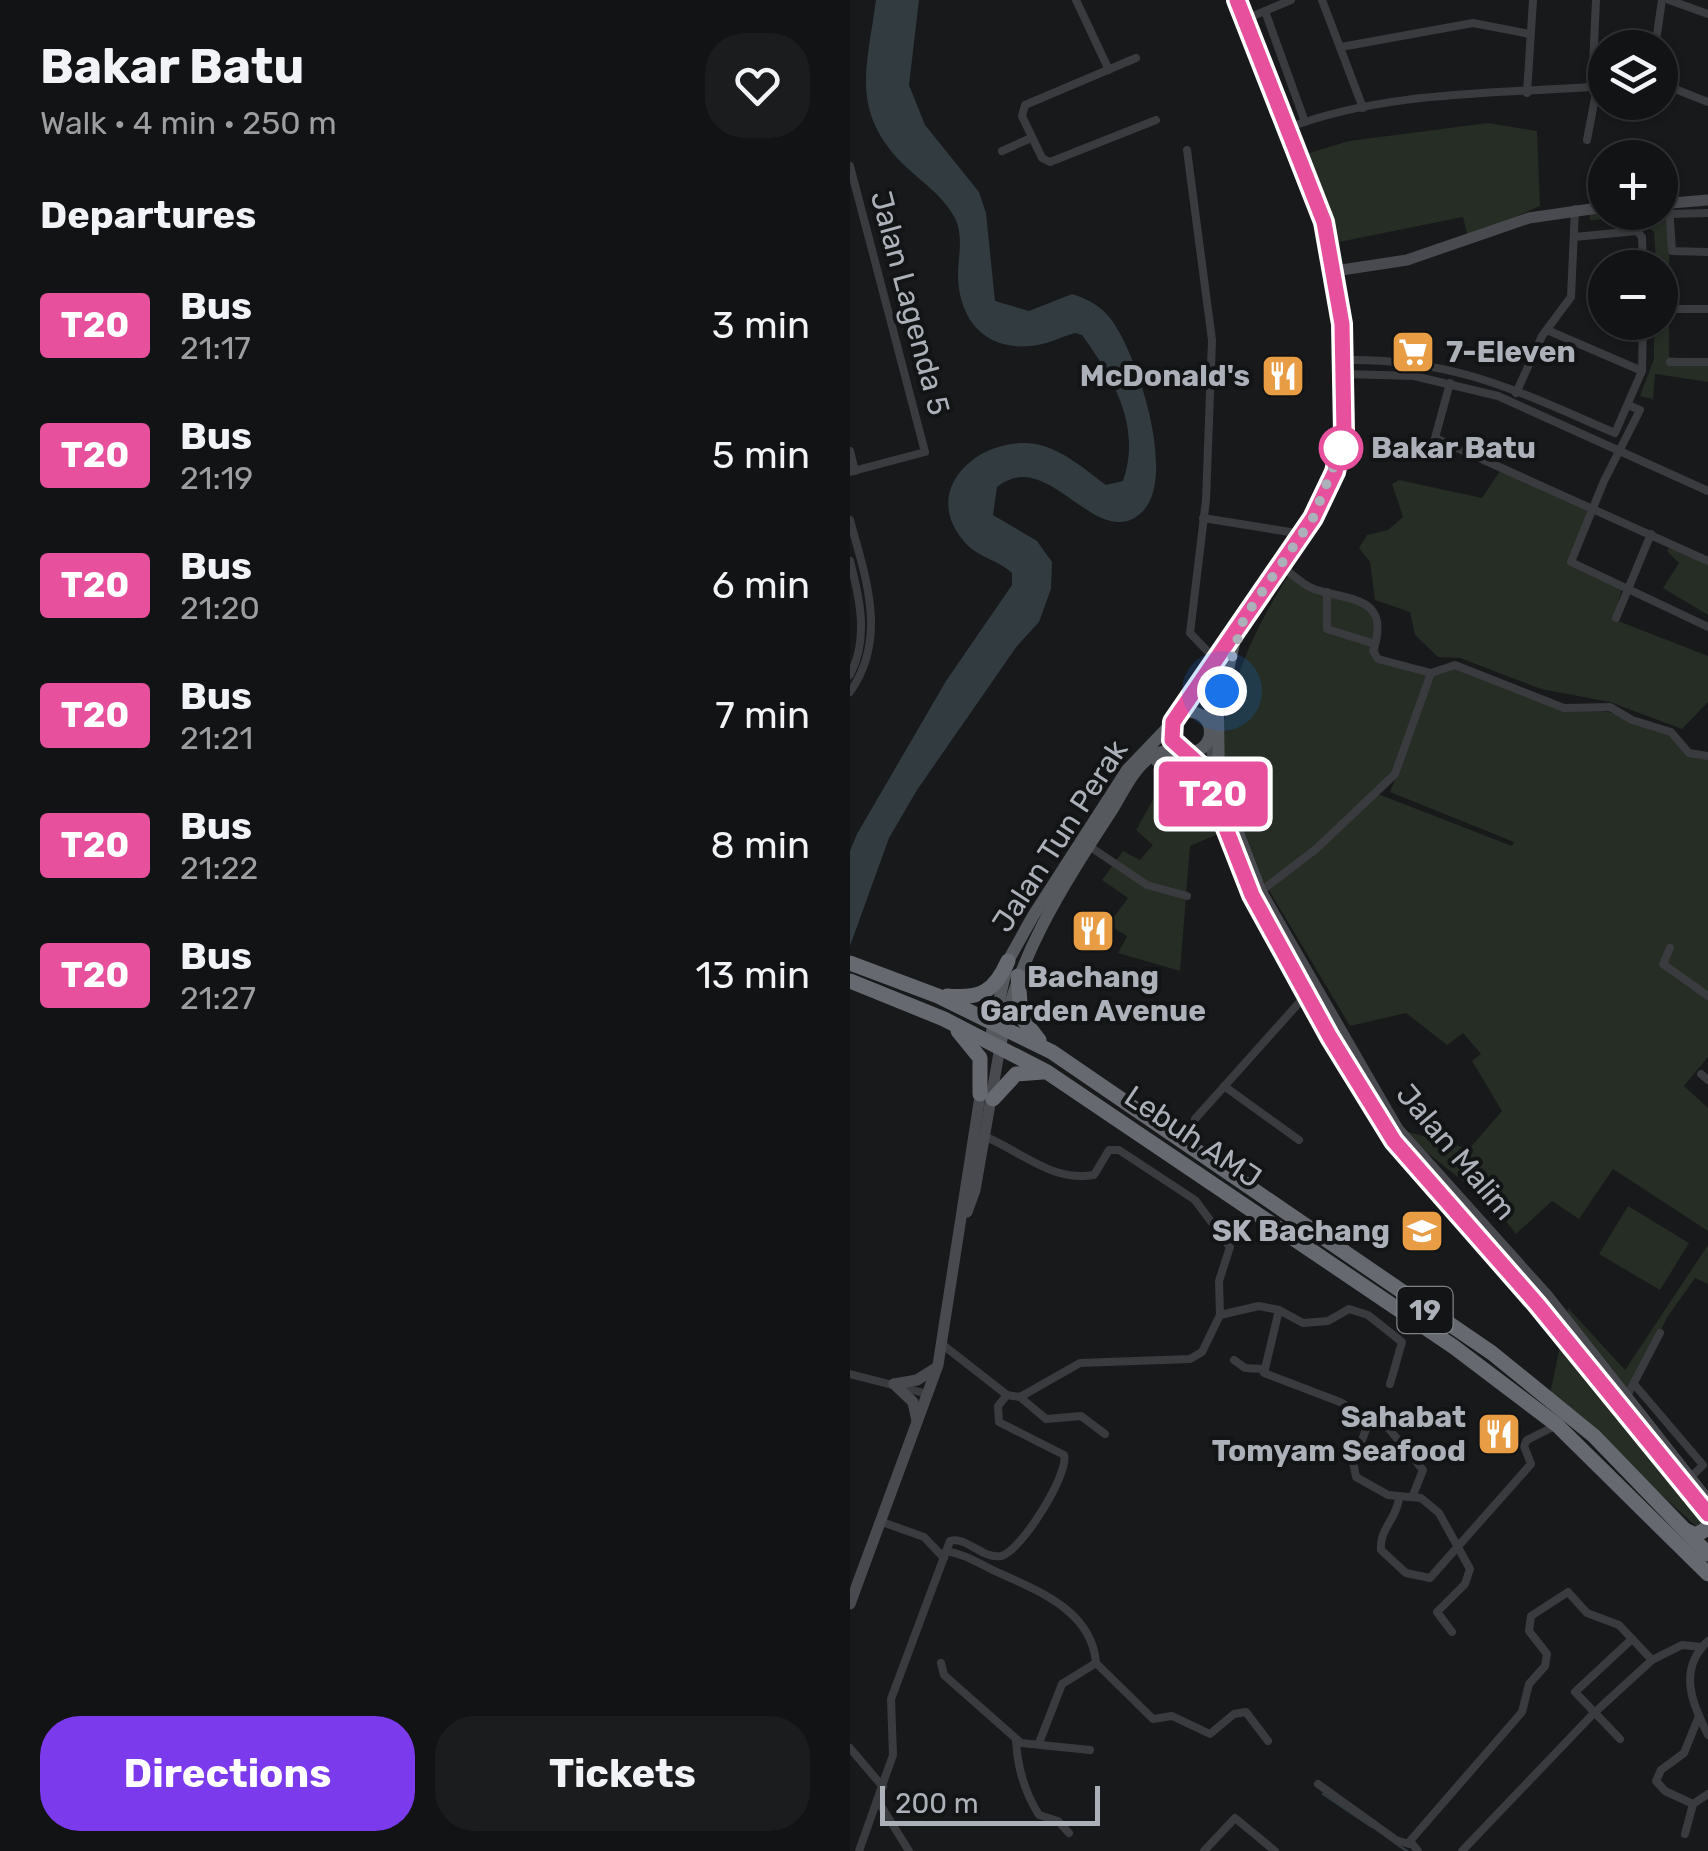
<!DOCTYPE html>
<meta charset="utf-8">
<style>
body{margin:0;font-family:Rubik,sans-serif;background:#1b1c1d;color:#f1f3f6;height:100vh;display:flex;flex-direction:column;font-size:38px;white-space:nowrap}
*{box-sizing:border-box;margin:0}
p{font-size:32px;color:#9c9ea0}
.icon{flex:none;width:55px;height:55px;fill:none;stroke:currentColor;stroke-width:2;stroke-linecap:round;stroke-linejoin:round}
.map{position:relative;flex:1;overflow:hidden}
.drawer{display:flex;flex-direction:column;background:#121314;width:850px}
.drawer>*{flex:none}
.badge{padding:0 20px;border-radius:8px;font-size:35px;line-height:65px}
.controls{position:absolute;left:738px;top:30px;display:grid;gap:20px}
.controls a{display:grid;place-items:center;width:90px;height:90px;border-radius:50%;background:#121314;box-shadow:0 2px 8px #0004,0 0 0 2px #313234;font-size:50px}
.scale{position:absolute;left:30px;bottom:25px;width:220px;box-sizing:border-box;padding-left:10px;border:5px solid #acb1b9;border-top:0;font-size:28px;line-height:35px;white-space:nowrap;color:#acb1b9;-webkit-text-stroke:8px #131415;paint-order:stroke}
.you{position:absolute;width:50px;height:50px;margin:-25px;border:8px solid #fff;border-radius:50%;background:#1a73e8;box-shadow:0 0 0 15px #1a73e833}
.map>.badge{position:absolute;translate:-50% -50%;box-shadow:0 0 0 5px #fff}
h2{padding:0 40px;font-size:38px;line-height:90px}
.round{display:grid;place-items:center;flex:none;width:105px;height:105px;border-radius:40px;background:#1b1c1d}
.overview{display:flex;align-items:center;justify-content:space-between;height:170px;padding:0 40px}
h1{font-size:48px;font-weight:700;line-height:75px}
.button{display:flex;gap:20px;margin-top:auto;padding:20px 40px}
.button a{flex:1;height:115px;border-radius:40px;background:#7c3aed;color:#fff;font-size:40px;font-weight:700;line-height:115px;text-align:center}
.button a+a{background:#1b1c1d;color:#f1f3f6}
ul{padding:0;list-style:none}
li{display:flex;align-items:center;gap:30px;height:130px;padding:0 40px}
li div{flex:1}
li b{display:block;font-size:38px}
li em{font-style:normal}
li .badge{min-width:110px;font-weight:700;text-align:center}
main{display:flex;flex:1;min-height:0}
.map>svg:first-child{display:block}
</style>
<main>
<section class="drawer">
<div class="overview"><div><h1>Bakar Batu</h1><p>Walk · 4 min · 250 m</p></div><a class="round"><svg class="icon" aria-label="heart" viewBox="0 0 24 24"><path d="M12 20l-8-8c-3-5 5-10 8-4 3-6 11-1 8 4z"/></svg></a></div>
<h2>Departures</h2>
<ul>
<li><span class="badge" style="background:#e6509d;color:#fff">T20</span><div><b>Bus</b><p>21:17</p></div><em>3 min</em></li>
<li><span class="badge" style="background:#e6509d;color:#fff">T20</span><div><b>Bus</b><p>21:19</p></div><em>5 min</em></li>
<li><span class="badge" style="background:#e6509d;color:#fff">T20</span><div><b>Bus</b><p>21:20</p></div><em>6 min</em></li>
<li><span class="badge" style="background:#e6509d;color:#fff">T20</span><div><b>Bus</b><p>21:21</p></div><em>7 min</em></li>
<li><span class="badge" style="background:#e6509d;color:#fff">T20</span><div><b>Bus</b><p>21:22</p></div><em>8 min</em></li>
<li><span class="badge" style="background:#e6509d;color:#fff">T20</span><div><b>Bus</b><p>21:27</p></div><em>13 min</em></li>
</ul>
<div class="button"><a>Directions</a><a>Tickets</a></div>
</section>
<div class="map">
<svg width="858" height="1851" viewBox="0 0 858 1851">
<rect width="100%" height="100%" fill="#18191a"/>
<g fill="#252d25" fill-rule="evenodd">
<polygon points="638,123 687,131 690,206 618,238 613,217 479,244 449,156 499,141"/>
<polygon points="810,204 819,204 819,357 858,360 858,382 805,374 803,399 790,396 804,359 804,323 810,322 804,232 788,218 740,220 738,208 810,212"/>
<polygon points="650,471 738,510 719,563 772,589 763,619 858,656 858,702 832,729 760,702 691,689 610,658 588,657 565,635 560,612 525,600 520,562 509,548 517,535 538,530 553,517 542,484 549,480 632,498"/>
<polygon points="822,544 858,563 858,615 813,588 829,563 817,551"/>
<path d="M440,573L462,588L516,604L528,629L529,659L581,673L605,665L723,709L759,712L825,736L839,753L858,755V1057L834,1086L858,1108V1231L763,1169L729,1219L702,1201L666,1234L646,1208L548,1129L619,1149L652,1111L622,1061L631,1054L613,1033L597,1045L556,1013L500,1026L417,887L375,831L340,846L330,971L268,953L277,936L258,925L278,898L252,880L273,851L290,860L303,845L286,830L326,759L347,769L363,767C380,690 397,639 440,573ZM550,768L540,792L664,842L662,846L528,794Z"/>
<polygon points="778,1206 839,1243 810,1290 749,1254"/>
<polygon points="858,1245 858,1284 845,1278 818,1316 778,1394 858,1519 858,1537 700,1394 718,1308 775,1370"/>
</g>
<path fill="#313b40" d="M26,0H69L59,85L75,125L129,192L136,213L145,301L179,311L222,294C236,298 251,306 260,318C287,352 329,480 291,513C246,553 198,445 147,487L143,515L187,541L202,562L201,589L189,622L167,646L67,790L39,838L0,946V851L7,834L96,681L162,585V573C147,559 125,557 112,539C69,485 136,432 190,445C214,451 236,470 256,485L273,481C292,426 263,378 232,335L225,333C211,337 196,345 181,346C132,351 107,316 108,271C109,253 113,235 105,218C92,194 71,182 52,163C0,110 17,67 26,0Z"/>
<g fill="none" stroke-linecap="round" stroke-linejoin="round">
<g stroke="#313b40" stroke-width="2.5">
<polyline points="473,1794 522,1827"/>
<polyline points="545,1843 557,1851"/>
</g>
<g stroke="#3a3b3f" stroke-width="8">
<polyline points="226,0 259,70"/>
<polyline points="472,0 513,108"/>
<polyline points="819,0 858,14"/>
<polyline points="415,11 455,122"/>
<polyline points="396,19 441,0"/>
<polyline points="491,47 623,23 680,34"/>
<polyline points="805,48 812,0"/>
<polyline points="286,58 175,105 172,116 192,158 200,162 306,120"/>
<polyline points="810,83 858,102"/>
<polyline points="742,87 746,0"/>
<polyline points="677,93 683,0"/>
<path d="M438,128C537,90 651,94 755,86"/>
<polyline points="737,140 747,87"/>
<polyline points="337,150 362,340 356,500 340,633 366,660"/>
<polyline points="152,151 181,138"/>
<polyline points="0,166 75,452 0,472"/>
<polyline points="819,204 822,251 858,252"/>
<polyline points="819,214 858,213"/>
<polyline points="724,237 787,231 792,237 793,268"/>
<polyline points="822,309 858,309"/>
<polyline points="697,330 792,371"/>
<path d="M494,360C605,358 667,391 765,433L792,371L793,322"/>
<polyline points="820,362 858,362"/>
<polyline points="495,374 564,376 648,396 858,491"/>
<polyline points="600,383 585,438 858,561"/>
<polyline points="666,393 692,336 721,297 725,209"/>
<polyline points="778,405 790,410 754,481 721,562 858,627"/>
<polyline points="0,451 5,471"/>
<polyline points="353,518 452,534"/>
<path d="M0,520C16,579 38,638 0,692"/>
<path d="M0,561C10,599 19,639 0,675"/>
<path d="M431,565C441,573 451,584 464,589C500,601 542,596 523,651L528,659L581,673L605,665L714,708L760,707L782,720L821,732L839,753L858,756"/>
<polyline points="477,592 477,629 525,644"/>
<polyline points="766,618 801,534"/>
<polyline points="239,846 297,885 337,896"/>
<polyline points="411,891 466,849 545,774 581,673"/>
<polyline points="820,948 813,964 858,996"/>
<polyline points="851,1074 858,1080"/>
<polyline points="374,1086 449,1140"/>
<polyline points="345,1119 456,995"/>
<path d="M136,1137C172,1152 202,1182 244,1175L259,1150H269L345,1200L380,1247L369,1281L370,1315"/>
<polyline points="429,1310 453,1323 478,1321 499,1309 518,1315 552,1342 540,1384"/>
<polyline points="93,1345 157,1395 170,1397 230,1363 340,1359 352,1352 370,1315 409,1306 429,1310 414,1373 490,1402 539,1429 573,1470 563,1495"/>
<polyline points="384,1360 395,1368 412,1369"/>
<polyline points="0,1374 78,1394"/>
<polyline points="784,1384 853,1465 841,1477"/>
<polyline points="778,1394 810,1333"/>
<polyline points="170,1397 196,1419 231,1416 255,1434"/>
<polyline points="520,1420 503,1462 506,1477 538,1495 571,1498 589,1513 620,1569 615,1584 587,1612 602,1632"/>
<path d="M549,1498C547,1519 529,1529 531,1550L556,1573L580,1578L681,1464L674,1446L677,1440L707,1425"/>
<polyline points="32,1522 74,1537 94,1558"/>
<path d="M96,1551C115,1554 130,1564 147,1572C189,1591 242,1611 246,1663L303,1719L322,1716L360,1734L384,1714L396,1712L418,1741"/>
<path d="M858,1641C828,1669 841,1702 858,1735"/>
<polyline points="91,1663 94,1675 171,1743 240,1750"/>
<path d="M166,1739C167,1767 174,1791 189,1815L208,1821L219,1833"/>
<polyline points="770,1739 725,1692 782,1639"/>
<polyline points="189,1743 212,1684 246,1663"/>
<polyline points="0,1748 33,1787"/>
<polyline points="468,1784 546,1840 559,1844"/>
<polyline points="28,1801 59,1851"/>
<polyline points="843,1804 815,1791 806,1781 811,1770 834,1753 849,1716"/>
<polyline points="835,1834 843,1804 858,1794"/>
<path d="M9,1851L43,1755L41,1699L100,1541C117,1536 131,1559 151,1556C171,1552 220,1472 214,1455L149,1422L148,1406L157,1395"/>
<polyline points="354,1851 385,1818 425,1851"/>
<polyline points="568,1851 560,1841 672,1712 679,1684 695,1666 697,1654 679,1631 681,1616 718,1592 737,1613 769,1625 802,1660"/>
<polyline points="612,1851 743,1714 802,1660 832,1645 852,1647"/>
</g>
<g stroke="#484a4f" stroke-width="11">
<polyline points="810,204 858,200"/>
<polyline points="485,271 557,260 679,218 755,207"/>
<polyline points="359,740 369,782 411,891 548,1129 697,1295 858,1500"/>
<polyline points="338,752 352,767 402,895 480,1037 544,1141 687,1303 858,1514"/>
<polyline points="117,1212 125,1190 150,1047"/>
<polyline points="44,1384 63,1402 67,1421"/>
<polyline points="44,1384 67,1380 86,1368"/>
<polyline points="0,1604 88,1365 131,1090"/>
</g>
<g stroke="#56595e" stroke-width="12">
<circle cx="340" cy="732" r="20"/>
<polyline points="358,722 369,669"/>
<polyline points="307,761 337,763 356,778"/>
<polyline points="369,782 368,715 385,639"/>
<polyline points="140,1041 158,961 183,916 277,770 323,722 463,518 491,452 495,374 479,244 387,0"/>
<path d="M150,1047C165,958 214,884 262,810C273,792 285,765 304,755C313,750 324,750 334,751"/>
</g>
<g stroke="#666a70" stroke-width="15">
<polyline points="0,963 88,996 202,1052 642,1353 744,1436 858,1554"/>
<polyline points="168,976 171,1017 189,1040"/>
<polyline points="0,981 94,1019 197,1072 604,1347 707,1425 858,1574"/>
<path d="M97,996C131,999 144,992 158,961"/>
<polyline points="108,1031 130,1058 130,1094"/>
<polyline points="143,1099 166,1074 193,1072"/>
<polyline points="835,1530 846,1535 858,1528"/>
</g>
</g>
<g fill="none" stroke-linecap="round" stroke-linejoin="round">
<defs>
<polyline id="line" points="387,0 474,222 492,324 494,432 485,472 463,518 323,722 322,740 352,767 402,895 480,1037 544,1141 687,1304 858,1514"/>
</defs>
<use href="#line" stroke="#fff" stroke-width="22"/>
<use href="#line" stroke="#e6509d" stroke-width="15"/>
<polyline stroke="#acb1b9" stroke-width="10" stroke-dasharray="0 18" points="372,691 394,618 463,518 491,448"/>
</g>
<defs>
<symbol id="supermarket-square" viewBox="-11 -11 22 22"><rect x="-9" y="-9" width="18" height="18" rx="4" fill="#e89c43" stroke="#131415"/><path d="M-6-5.5h2.5l.6 2H6L4.5 2H-2.5L-4.4-4H-6ZM-1.5 3.2a1.3 1.3 0 1 0 .1 0ZM3 3.2a1.3 1.3 0 1 0 .1 0Z" fill="#fff"/></symbol>
<symbol id="restaurant-square" viewBox="-11 -11 22 22"><rect x="-9" y="-9" width="18" height="18" rx="4" fill="#e89c43" stroke="#131415"/><path d="M-5-6h1v4h1v-4h1v4h1v-4h1v5L-1.5 .5V6h-2V.5L-5-1ZM5-6V6H3V1.5H1.5Q1.5-4 5-6Z" fill="#fff"/></symbol>
<symbol id="school-square" viewBox="-11 -11 22 22"><rect x="-9" y="-9" width="18" height="18" rx="4" fill="#e89c43" stroke="#131415"/><path d="M0-5L7-2L0 1L-7-2ZM-4 1L0 2.5L4 1V4Q0 6-4 4Z" fill="#fff"/></symbol>
</defs>
<g fill-rule="evenodd">
<use href="#supermarket-square" x="538" y="327" width="50" height="50"/>
<use href="#restaurant-square" x="408" y="351" width="50" height="50"/>
<use href="#restaurant-square" x="218" y="906" width="50" height="50"/>
<use href="#school-square" x="547" y="1206" width="50" height="50"/>
<use href="#restaurant-square" x="624" y="1409" width="50" height="50"/>
</g>
<circle fill="#fff" stroke="#e6509d" stroke-width="5" cx="491" cy="448" r="20"/>
<g text-anchor="middle" stroke-width="8" stroke-linejoin="round" paint-order="stroke">
<rect fill="#131415" stroke="#7e8288" stroke-width="2.5" x="547.5" y="1287" width="55" height="46" rx="8"/>
<g font-size="28" font-weight="bold" fill="#acb1b9">
<text x="575" y="1320">19</text>
</g>
<g font-size="30" fill="#acb1b9" stroke="#131415">
<text transform="translate(60 303) rotate(75)" y="10">Jalan Lagenda 5</text>
<text transform="translate(210 836) rotate(-57)" y="10">Jalan Tun Perak</text>
<text transform="translate(343 1137) rotate(34)" y="10">Lebuh AMJ</text>
<text transform="translate(606 1152) rotate(50)" y="10">Jalan Malim</text>
</g>
<g font-size="30" font-weight="bold" fill="#acb1b9" stroke="#131415" text-anchor="end">
<text x="596" y="362" text-anchor="start">7-Eleven</text>
<text x="400" y="386">McDonald's</text>
<text x="243" y="987" text-anchor="middle">Bachang<tspan x="243" dy="34">Garden Avenue</tspan></text>
<text x="540" y="1241">SK Bachang</text>
<text x="616" y="1427">Sahabat<tspan x="616" dy="34">Tomyam Seafood</tspan></text>
</g>
<g font-size="30" font-weight="bold" fill="#acb1b9" stroke="#131415" text-anchor="start">
<text x="521" y="458">Bakar Batu</text>
</g>
</g>
</svg>
<div class="controls">
<a><svg class="icon" aria-label="layers" viewBox="0 0 24 24"><path d="M12 4l9 5-9 5-9-5zM3 14l9 5 9-5"/></svg></a>
<a>+</a>
<a>−</a>
</div>
<div class="scale">200 m</div>
<div class="you" style="left:372px;top:691px"></div>
<b class="badge" style="left:363px;top:794px;background:#e6509d;color:#fff">T20</b>
</div>
</main>
